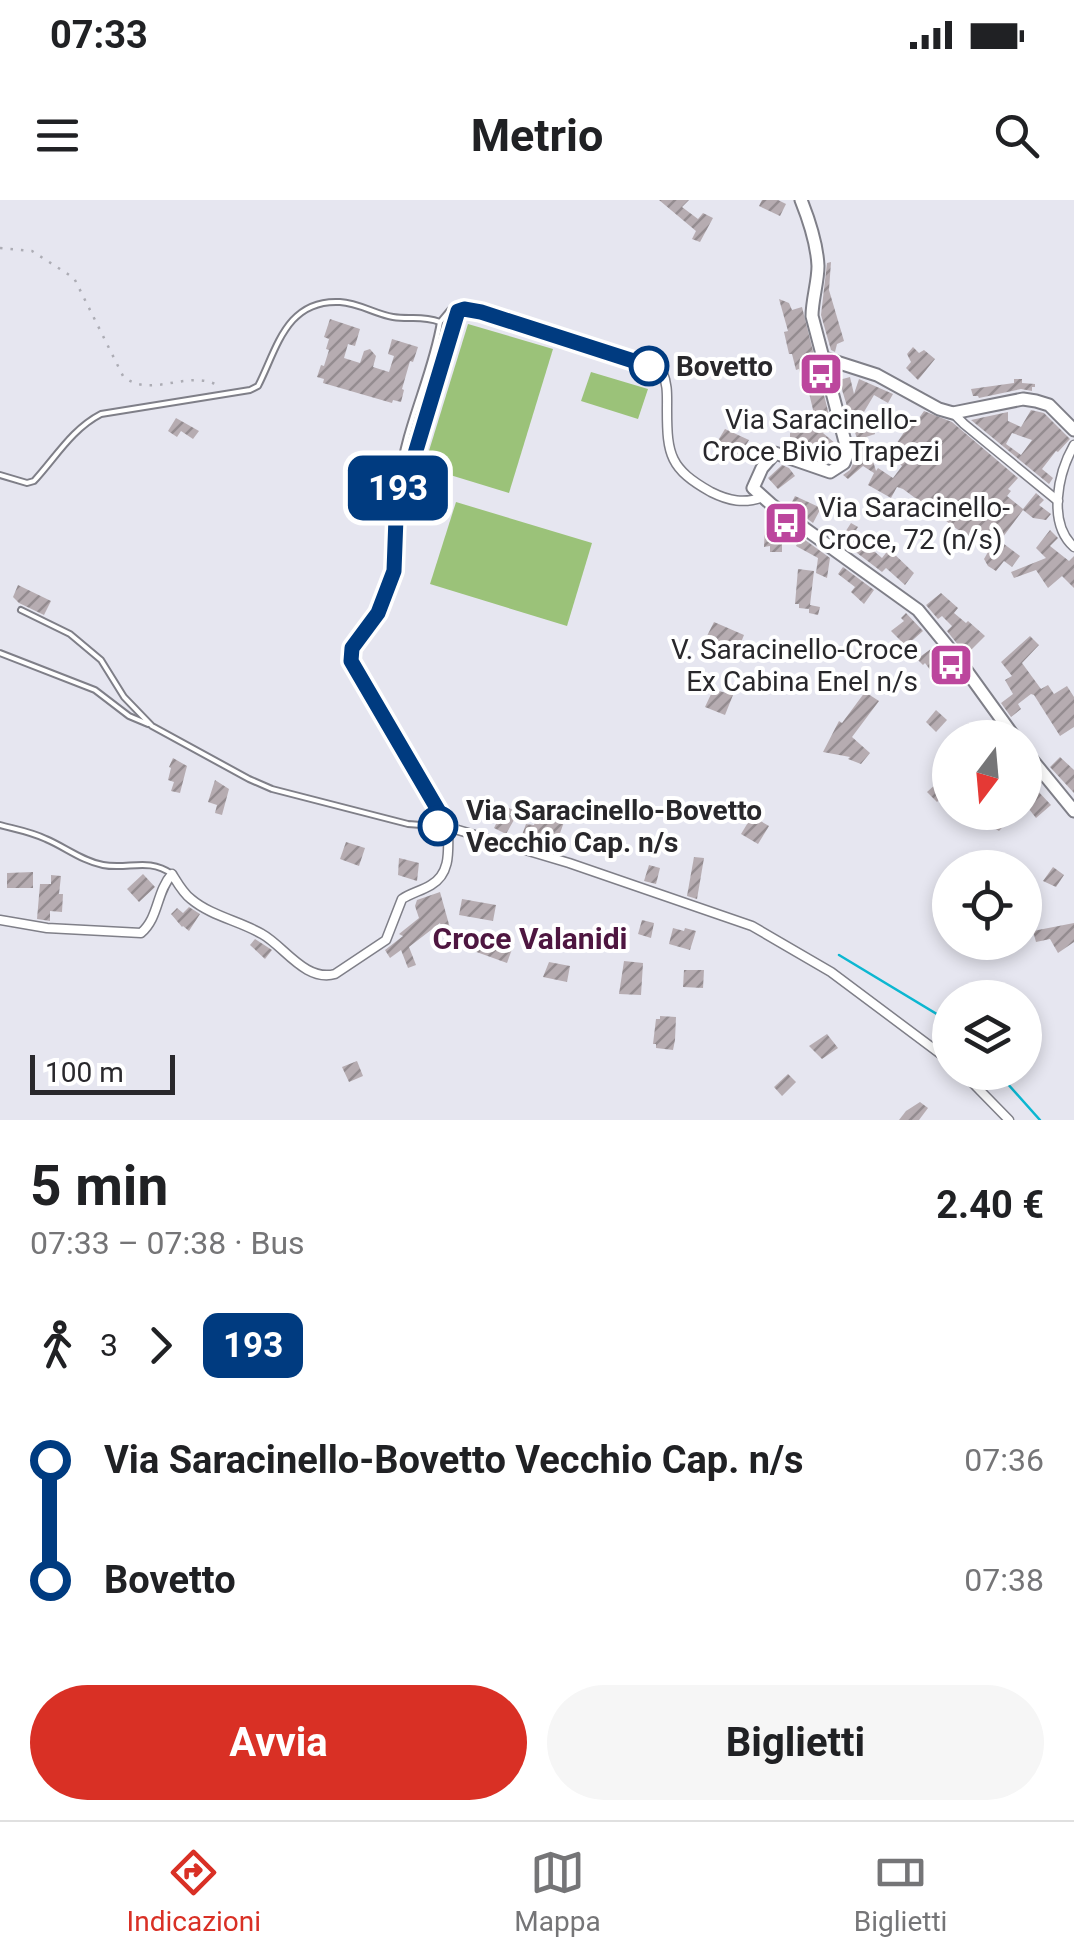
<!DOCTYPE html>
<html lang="it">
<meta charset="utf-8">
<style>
body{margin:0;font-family:Roboto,sans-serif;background:#f6f6f6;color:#202124;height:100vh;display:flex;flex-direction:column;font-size:38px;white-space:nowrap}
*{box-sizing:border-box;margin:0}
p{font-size:32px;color:#757577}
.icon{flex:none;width:55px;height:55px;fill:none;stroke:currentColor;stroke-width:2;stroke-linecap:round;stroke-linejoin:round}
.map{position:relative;height:920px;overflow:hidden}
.sheet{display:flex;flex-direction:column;background:#fff;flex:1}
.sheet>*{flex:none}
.badge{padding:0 20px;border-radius:15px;font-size:35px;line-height:65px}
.needle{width:65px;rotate:196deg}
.buttons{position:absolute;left:932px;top:520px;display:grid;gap:20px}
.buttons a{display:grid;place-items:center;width:110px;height:110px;border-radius:50%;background:#fff;box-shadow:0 5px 15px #0003;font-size:50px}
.scale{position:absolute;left:30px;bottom:25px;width:145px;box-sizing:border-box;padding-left:10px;border:5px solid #29282c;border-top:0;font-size:28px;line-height:35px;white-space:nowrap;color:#29282c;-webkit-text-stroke:8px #fff;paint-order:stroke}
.map>.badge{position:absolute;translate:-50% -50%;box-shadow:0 0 0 5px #fff}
.legs{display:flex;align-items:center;gap:15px;height:110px;padding:0 30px;font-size:32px}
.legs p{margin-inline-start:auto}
.headline{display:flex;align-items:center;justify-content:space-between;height:170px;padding:0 30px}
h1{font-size:55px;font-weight:700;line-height:75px}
.primary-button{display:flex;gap:20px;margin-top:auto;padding:20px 30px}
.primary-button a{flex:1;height:115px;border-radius:60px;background:#d93025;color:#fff;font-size:40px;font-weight:700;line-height:115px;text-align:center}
.primary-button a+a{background:#f6f6f6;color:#202124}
ul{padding:0 30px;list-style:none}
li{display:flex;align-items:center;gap:35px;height:120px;font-size:38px}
li i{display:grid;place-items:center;width:15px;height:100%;margin:0 12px;background:currentColor}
li i::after{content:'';width:25px;height:25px;margin:-12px;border:8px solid;border-radius:50%;background:#fff}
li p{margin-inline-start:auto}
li:first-child i{background:linear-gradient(#0000 50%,currentColor 0)}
li:last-child i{background:linear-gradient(currentColor 50%,#0000 0)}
.status{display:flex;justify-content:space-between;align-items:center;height:70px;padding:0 50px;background:#fff;direction:ltr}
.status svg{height:28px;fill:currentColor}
header{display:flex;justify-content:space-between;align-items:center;height:130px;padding:0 30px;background:#fff;font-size:45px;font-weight:700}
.menu{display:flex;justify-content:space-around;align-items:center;height:140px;border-top:2px solid #e0e0e0;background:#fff;font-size:28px;color:#757577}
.menu a{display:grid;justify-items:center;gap:5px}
.menu .on{color:#d93025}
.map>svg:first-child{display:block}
</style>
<div class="status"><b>07:33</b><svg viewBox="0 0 49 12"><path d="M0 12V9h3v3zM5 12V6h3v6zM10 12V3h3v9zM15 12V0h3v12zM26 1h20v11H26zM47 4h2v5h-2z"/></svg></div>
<header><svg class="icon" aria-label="menu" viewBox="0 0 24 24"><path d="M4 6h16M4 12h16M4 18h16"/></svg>Metrio<svg class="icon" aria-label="search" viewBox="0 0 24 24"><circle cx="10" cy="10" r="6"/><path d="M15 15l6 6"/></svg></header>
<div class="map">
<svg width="1074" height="920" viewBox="0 0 1074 920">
<defs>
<pattern id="building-hatch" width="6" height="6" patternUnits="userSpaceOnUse" patternTransform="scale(2.5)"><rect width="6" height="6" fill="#b6acb1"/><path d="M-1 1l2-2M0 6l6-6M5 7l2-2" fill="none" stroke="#948c90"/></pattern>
</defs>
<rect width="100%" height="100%" fill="#e6e6f0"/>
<g fill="#9bc279">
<polygon points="468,124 553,149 509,293 424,267"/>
<polygon points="591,172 648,189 638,219 581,201"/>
<polygon points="456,302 592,343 567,426 430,384"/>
</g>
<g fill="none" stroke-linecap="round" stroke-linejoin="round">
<g stroke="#0cb7d1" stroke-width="2.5">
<polyline points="839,755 950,822"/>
<polyline points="997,872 1040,920"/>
</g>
</g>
<g fill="url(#building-hatch)" fill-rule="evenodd">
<polygon points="659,0 689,0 682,7 698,19 703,13 713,18 700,42 692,39 696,31"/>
<polygon points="762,0 778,0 786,4 780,16 759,6"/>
<polygon points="831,62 829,90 844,141 837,144 835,152 831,150 821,115 827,63"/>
<polygon points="779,99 789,103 792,110 802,107 833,231 823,233 836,244 838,252 836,257 829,262 810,254 806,246 800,248 790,243 790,233 817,226 808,189 804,190 799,169 796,170 792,154 789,154 784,132 788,131"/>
<polygon points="330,119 360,129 355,146 348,144 344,158 360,163 364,151 370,149 376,156 373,167 389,172 394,156 388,154 392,139 418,147 413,162 410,161 402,189 404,190 401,202 393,200 392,203 323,183 324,179 317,177 321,165 324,166 329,150 326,149 329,139 324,137"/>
<polygon points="913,147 919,153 924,150 935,159 918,180 906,168 911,162 907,154"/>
<polygon points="850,177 854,194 859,179 893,194 888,203 874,195 861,217 870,220 875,234 866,237 876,271 878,268 893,278 902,266 889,255 912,220 914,222 917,217 919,218 924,211 952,222 1018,278 1008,289 1011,291 1007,296 1023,309 1036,293 1044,300 1039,305 1051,314 1046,320 1033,318 1023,310 1000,341 1020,356 1012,367 1004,361 996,371 988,366 984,359 988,352 903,289 897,287 891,298 868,285 874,273 863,266 848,279 843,275 850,270 855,260 857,262 854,240 857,239 839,180"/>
<polygon points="1014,179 1022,179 1022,183 1035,184 1035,187 1032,187 1032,191 1021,189 979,198 978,196 973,196 971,189 1014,183"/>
<path d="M1031,210L1044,213L1070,239L1058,252L1056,251L1042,269L1053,278L1049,284L971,220L1008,212V221L1021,227ZM1012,233L1032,240L1021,255L1006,244Z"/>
<polygon points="176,218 199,231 193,239 181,231 177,237 168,231"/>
<polygon points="725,229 749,240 736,262 714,247"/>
<polygon points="782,265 789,268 795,276 778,289 768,278"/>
<polygon points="795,296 821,308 813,323 790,306"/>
<polygon points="851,323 858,327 856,330 862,334 859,338 882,358 889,349 914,373 905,385 886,368 882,372 840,340"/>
<polygon points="765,326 782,326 782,352 770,352 770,346 764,347"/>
<polygon points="1050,330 1058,338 1050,346 1069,361 1074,356 1074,388 1062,376 1048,388 1036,370 1014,378 1011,372 1046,358 1036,348"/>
<polygon points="801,337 830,358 827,378 816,373 818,358 796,346"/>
<polygon points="843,367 874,390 864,404 851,392 855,387 838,374"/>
<polygon points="798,369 814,371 810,405 820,407 818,415 809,413 809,409 799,408 799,404 795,404"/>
<polygon points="18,385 51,401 44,415 19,403 13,397"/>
<polygon points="941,393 958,408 954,413 966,423 968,421 985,436 966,455 947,431 952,426 942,416 938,419 926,405"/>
<polygon points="906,413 923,431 906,446 891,431 904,421 901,418"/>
<polygon points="714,422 744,435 737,452 706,438"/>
<polygon points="1030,436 1039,445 1022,463 1041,489 1048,485 1054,494 1067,486 1074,497 1074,527 1060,536 1034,495 1031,494 1018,504 1021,509 1011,517 1001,503 1013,494 1005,480 1012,476 1001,462"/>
<polygon points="935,446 946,459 931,471 925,463 923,465 917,459"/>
<polygon points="716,490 733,495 725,515 705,507 712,492"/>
<polygon points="865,492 879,501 852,537 870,553 861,564 848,559 850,557 823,552 839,521 842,523"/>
<polygon points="936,510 947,520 936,532 926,522"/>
<polygon points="969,523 982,538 953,538"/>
<polygon points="1060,557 1074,570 1074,593 1050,567"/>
<polygon points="173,558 187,566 180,593 171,591 174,582 168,580 171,568 169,567"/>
<polygon points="950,571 950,590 937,602 927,592"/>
<polygon points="215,580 229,589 222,615 215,613 217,605 208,602"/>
<polygon points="1025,581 1032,590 1035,588 1051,605 1036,618 1025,604"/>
<polygon points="505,606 513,610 510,615 515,618 506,634 494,628"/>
<polygon points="1001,612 1016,612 999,631 989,625"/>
<polygon points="752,616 769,626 758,644 741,634"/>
<polygon points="550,617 564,622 559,636 554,634 551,640 544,638 542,643 522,635 526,624 534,625 536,619 548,623"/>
<polygon points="346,642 365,648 359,666 340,659"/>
<polygon points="694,657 704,658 697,699 687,696"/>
<polygon points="399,658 419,663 417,681 398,675"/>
<polygon points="649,665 660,668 656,684 644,681"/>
<polygon points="1053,667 1064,675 1056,687 1043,681"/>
<polygon points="33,672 33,688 7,688 7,673"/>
<polygon points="143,674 155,687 139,702 127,689"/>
<polygon points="51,675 61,676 59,694 63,694 62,712 50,711 50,721 37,719 40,684 51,684"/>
<polygon points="440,692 450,728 442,729 440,723 409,747 416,765 408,768 401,750 390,758 385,750 403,736 399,734 419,718 415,706 417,700"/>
<polygon points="462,699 496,705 493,721 459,715"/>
<polygon points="189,707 200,714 189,731 183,726 182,727 171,714 177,708 183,713"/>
<polygon points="642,720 654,723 651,738 638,734"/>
<polygon points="1074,723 1074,742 1058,753 1050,739 1036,742 1033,731"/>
<polygon points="673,728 684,731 685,728 696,731 690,750 669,744"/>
<polygon points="475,736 512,749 507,763 471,750"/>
<polygon points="255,739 272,750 265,759 250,745"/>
<polygon points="624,761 643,763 641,795 619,794"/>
<polygon points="549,762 570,766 567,782 543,777"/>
<polygon points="684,770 704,770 703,788 683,787"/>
<polygon points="660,816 676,817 675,840 673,850 656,848 656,844 653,844 656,819 660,819"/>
<polygon points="827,834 838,848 822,859 809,846"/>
<polygon points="357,861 363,876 349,882 342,867"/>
<polygon points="788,874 796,882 782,896 774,887"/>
<polygon points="920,902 928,908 919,920 899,920 906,911"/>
</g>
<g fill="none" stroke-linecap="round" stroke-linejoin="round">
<defs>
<g id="lane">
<path d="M0,275L27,283L34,281C56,257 72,229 101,214L250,190L258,186C277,149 286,99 340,102C359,103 375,114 393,117C411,120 420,115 440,122L450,110L458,111"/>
<path d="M398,281C404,226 431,176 440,122"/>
<polyline points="21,410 70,434 101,460 124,497 152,526 249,579 272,589 408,624 448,627"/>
<polyline points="0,453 95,490 129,516 148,524"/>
<path d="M0,625C15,629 32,632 46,639C65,647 82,661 103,665C128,670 148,657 172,674"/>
</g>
<g id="street">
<polyline points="953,213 964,224 1058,301"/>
<path d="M1074,245C1058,273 1047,323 1074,347"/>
<path d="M763,297C744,304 729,301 711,292C670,269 667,255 667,210C667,196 668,184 662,171L481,112L465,109L458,111L413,257L397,291L394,371L378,413L351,448V461L448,627L569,663L752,726L831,772L950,861"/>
<path d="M0,720L47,728L141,733C159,718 156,692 172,674C177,682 183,693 191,699C211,716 240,721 262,734C284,746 305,782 335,774L386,740L402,699C411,693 421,691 431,685C452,673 448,648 448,627"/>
<polyline points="962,872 1009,920"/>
</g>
<g id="secondary">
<path d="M801,0C809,20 817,44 818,66C818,82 812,100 812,116L848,253L844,263L830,272L775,253L762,268L753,288L772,305L918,410L958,459L1015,538"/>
<polyline points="824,158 877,175 939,209 953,213 1023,199 1036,201 1049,205 1074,230"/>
<polyline points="1025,551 1074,611"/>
</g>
</defs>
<use href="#lane" stroke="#7f7f88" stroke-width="8"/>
<use href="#street" stroke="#7f7f88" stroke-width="11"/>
<use href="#secondary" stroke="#7f7f88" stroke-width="15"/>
<path stroke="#acacb4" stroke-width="2.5" stroke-dasharray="2.5 8" stroke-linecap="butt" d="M0,48L32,51L74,78L123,176C150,200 188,168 219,186"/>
<use href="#lane" stroke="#fff" stroke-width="4"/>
<use href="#street" stroke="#fff" stroke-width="8"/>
<use href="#secondary" stroke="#fff" stroke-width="11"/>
</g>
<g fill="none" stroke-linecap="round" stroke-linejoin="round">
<defs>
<polyline id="line-1" points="438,626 448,627 351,461 352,448 378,413 394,371 397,291 414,257 458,111 464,109 481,112 649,166"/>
</defs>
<use href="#line-1" stroke="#fff" stroke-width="22"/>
<use href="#line-1" stroke="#003b80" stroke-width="15"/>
</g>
<defs>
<symbol id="bus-square" viewBox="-11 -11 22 22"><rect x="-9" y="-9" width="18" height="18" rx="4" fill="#bc469d" stroke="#fff"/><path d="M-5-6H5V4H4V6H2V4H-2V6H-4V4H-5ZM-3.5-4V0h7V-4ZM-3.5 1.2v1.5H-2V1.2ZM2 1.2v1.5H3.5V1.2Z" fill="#fff"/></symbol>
</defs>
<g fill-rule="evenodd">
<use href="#bus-square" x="796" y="149" width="50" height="50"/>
<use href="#bus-square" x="761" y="298" width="50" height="50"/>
<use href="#bus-square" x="926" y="440" width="50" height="50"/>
</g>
<g fill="#fff" stroke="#003b80" stroke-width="5">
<circle cx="649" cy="166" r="18"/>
<circle cx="438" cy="626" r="18"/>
</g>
<g text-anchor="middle" stroke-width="8" stroke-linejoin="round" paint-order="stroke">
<g font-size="28" font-weight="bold" fill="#29282c" stroke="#fff" text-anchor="start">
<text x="676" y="176">Bovetto</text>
<text x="466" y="620">Via Saracinello-Bovetto<tspan x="466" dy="32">Vecchio Cap. n/s</tspan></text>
</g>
<g font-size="28" fill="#29282c" stroke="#fff">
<text x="821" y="229">Via Saracinello-<tspan x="821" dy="32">Croce Bivio Trapezi</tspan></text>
<text x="818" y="317" text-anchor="start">Via Saracinello-<tspan x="818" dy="32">Croce, 72 (n/s)</tspan></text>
<text x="918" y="459" text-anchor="end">V. Saracinello-Croce<tspan x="918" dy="32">Ex Cabina Enel n/s</tspan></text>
</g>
<g font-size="30" font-weight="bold" fill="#4e1640" stroke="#fff">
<text x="530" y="749">Croce Valanidi</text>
</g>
</g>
</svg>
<div class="buttons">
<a><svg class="needle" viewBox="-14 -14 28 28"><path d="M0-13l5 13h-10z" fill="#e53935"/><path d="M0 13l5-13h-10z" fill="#757577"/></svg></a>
<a><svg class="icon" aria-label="locate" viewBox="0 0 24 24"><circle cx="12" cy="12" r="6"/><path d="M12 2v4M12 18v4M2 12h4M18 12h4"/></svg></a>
<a><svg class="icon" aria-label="layers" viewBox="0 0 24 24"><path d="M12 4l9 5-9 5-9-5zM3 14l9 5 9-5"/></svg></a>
</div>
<div class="scale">100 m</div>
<b class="badge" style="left:398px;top:288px;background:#003b80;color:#fff">193</b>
</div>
<section class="sheet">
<div class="headline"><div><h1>5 min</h1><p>07:33 – 07:38 · Bus</p></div><b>2.40 €</b></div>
<div class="legs"><svg class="icon" aria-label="walk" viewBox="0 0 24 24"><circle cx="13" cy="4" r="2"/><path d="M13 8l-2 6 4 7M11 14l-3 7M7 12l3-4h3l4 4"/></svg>3<svg class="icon" aria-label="forward" viewBox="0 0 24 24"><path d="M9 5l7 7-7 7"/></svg><b class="badge" style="background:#003b80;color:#fff">193</b></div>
<ul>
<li><i style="color:#003b80"></i><b>Via Saracinello-Bovetto Vecchio Cap. n/s</b><p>07:36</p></li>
<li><i style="color:#003b80"></i><b>Bovetto</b><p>07:38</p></li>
</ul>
<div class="primary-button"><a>Avvia</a><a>Biglietti</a></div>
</section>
<nav class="menu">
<a class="on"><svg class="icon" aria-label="directions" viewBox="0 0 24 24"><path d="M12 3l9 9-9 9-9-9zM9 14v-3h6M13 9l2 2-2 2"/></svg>Indicazioni</a>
<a><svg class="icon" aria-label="map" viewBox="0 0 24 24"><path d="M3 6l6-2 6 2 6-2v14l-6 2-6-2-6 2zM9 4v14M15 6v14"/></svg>Mappa</a>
<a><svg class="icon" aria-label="tickets" viewBox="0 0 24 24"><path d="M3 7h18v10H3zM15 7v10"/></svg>Biglietti</a>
</nav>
